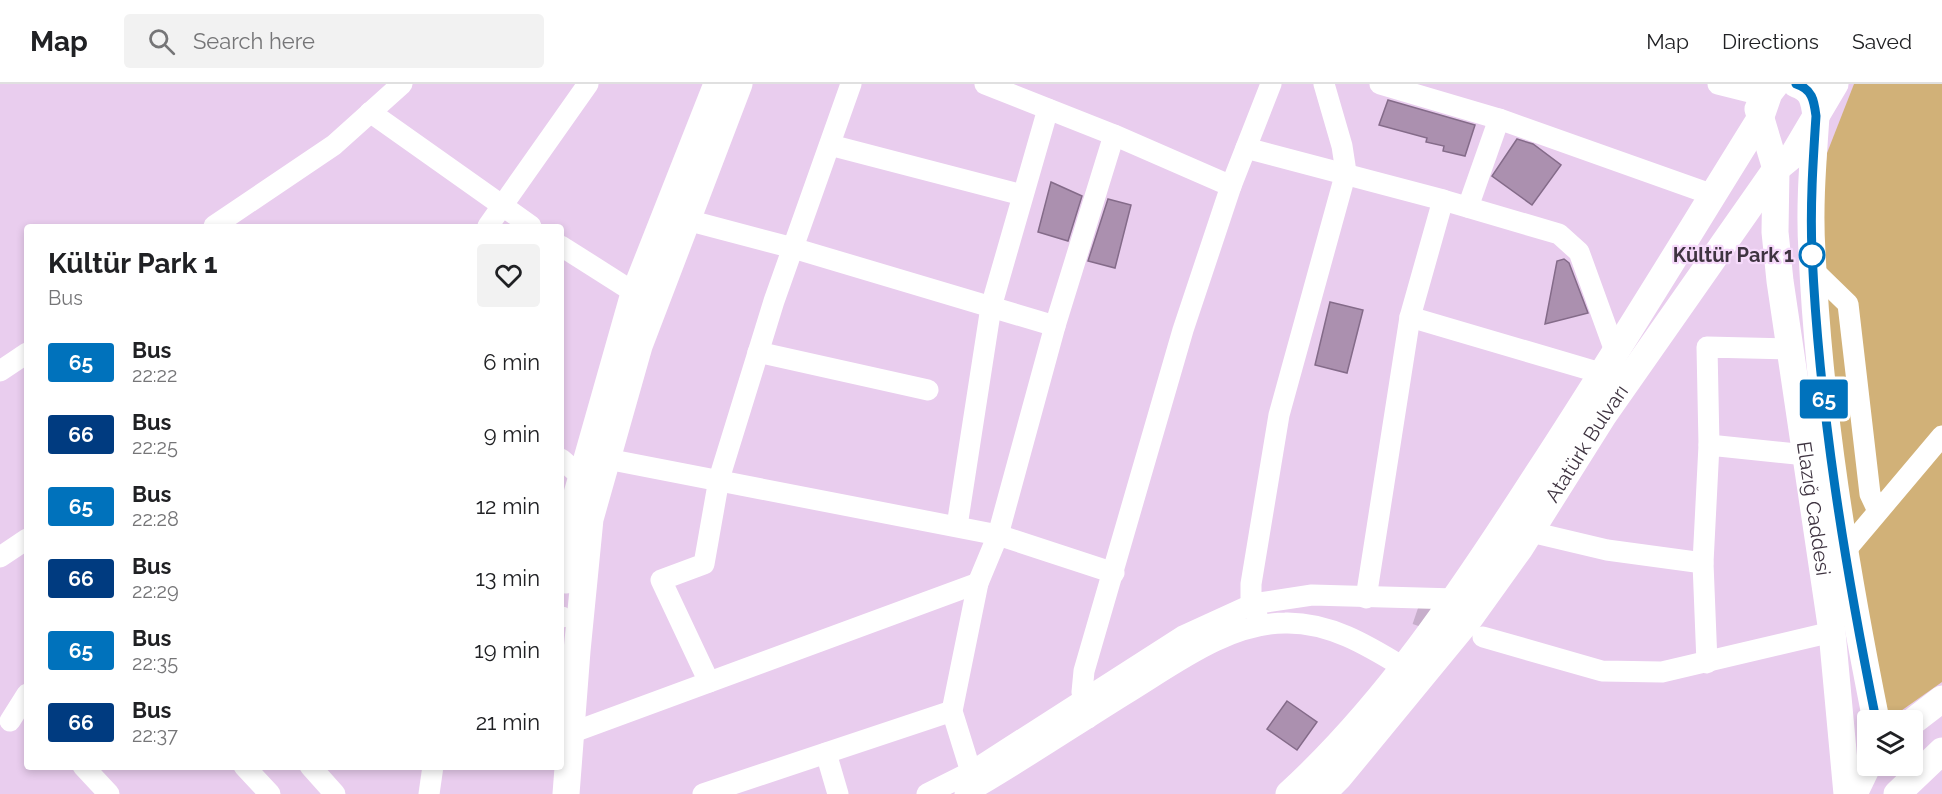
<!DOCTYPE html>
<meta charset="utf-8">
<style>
body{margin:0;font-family:Raleway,sans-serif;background:#f2f2f2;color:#202124;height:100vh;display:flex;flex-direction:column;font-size:22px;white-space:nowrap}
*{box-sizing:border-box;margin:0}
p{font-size:20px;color:#757577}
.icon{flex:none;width:33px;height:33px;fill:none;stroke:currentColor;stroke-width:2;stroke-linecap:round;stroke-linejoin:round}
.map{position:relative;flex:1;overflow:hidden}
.side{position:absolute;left:24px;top:140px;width:540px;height:546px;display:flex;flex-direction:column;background:#fff;border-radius:6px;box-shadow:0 3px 9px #0003}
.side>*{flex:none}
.badge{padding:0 12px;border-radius:4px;font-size:21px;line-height:39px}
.tools{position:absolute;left:1857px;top:626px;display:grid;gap:12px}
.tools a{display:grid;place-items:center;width:66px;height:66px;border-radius:6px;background:#fff;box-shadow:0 3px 9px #0003;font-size:30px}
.map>.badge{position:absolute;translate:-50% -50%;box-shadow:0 0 0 3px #fff}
.round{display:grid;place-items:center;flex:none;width:63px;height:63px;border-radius:6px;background:#f2f2f2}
.head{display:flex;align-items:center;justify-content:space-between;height:102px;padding:0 24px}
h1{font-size:28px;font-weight:700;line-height:45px}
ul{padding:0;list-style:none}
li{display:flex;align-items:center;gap:18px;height:72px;padding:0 24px}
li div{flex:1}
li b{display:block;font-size:22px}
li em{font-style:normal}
li .badge{min-width:66px;font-weight:700;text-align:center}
header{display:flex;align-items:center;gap:36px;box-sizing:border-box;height:84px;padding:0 30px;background:#fff;border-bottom:2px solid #e0e0e0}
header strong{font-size:28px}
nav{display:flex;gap:33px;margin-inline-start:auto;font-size:21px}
.search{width:420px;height:54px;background:#f2f2f2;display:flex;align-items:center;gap:15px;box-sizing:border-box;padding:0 21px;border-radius:6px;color:#757577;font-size:22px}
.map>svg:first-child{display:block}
</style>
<header>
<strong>Map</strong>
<div class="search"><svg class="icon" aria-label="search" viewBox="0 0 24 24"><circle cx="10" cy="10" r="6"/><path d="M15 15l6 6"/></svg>Search here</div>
<nav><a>Map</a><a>Directions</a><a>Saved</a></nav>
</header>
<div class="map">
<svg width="1942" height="710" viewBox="0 0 1942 710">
<rect width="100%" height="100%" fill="#e9cdee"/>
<polygon fill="#d1b178" points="1854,0 1942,0 1942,598 1888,636 1844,435 1817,153 1827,69"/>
<g fill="#ab90af" stroke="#846b89" stroke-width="1.5">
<polygon points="1388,16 1475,41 1465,72 1443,67 1444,62 1426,58 1427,54 1379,41"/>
<polygon points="1517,55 1533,60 1561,81 1532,121 1492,92"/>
<polygon points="1051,98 1082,112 1068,157 1038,148"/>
<polygon points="1108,115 1131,121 1115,184 1088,177"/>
<polygon points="1564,175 1569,179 1588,229 1545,240 1557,177"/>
<polygon points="1330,218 1363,226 1347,289 1315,281"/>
<polygon points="1287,617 1317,638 1297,666 1267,645"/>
</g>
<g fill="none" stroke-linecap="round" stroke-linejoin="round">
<polyline stroke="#c7aecb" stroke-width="21" stroke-dasharray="21 10" stroke-linecap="butt" points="1416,530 1451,542"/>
<g stroke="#fff" stroke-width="21">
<polyline points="985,0 1114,51 1231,102"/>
<polyline points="1380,0 1499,35 1713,111"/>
<polyline points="1718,0 1754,9"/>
<polyline points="370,28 531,142"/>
<polyline points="830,61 1022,111"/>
<polyline points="1246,64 1443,116"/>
<polyline points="1468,123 1499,35"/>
<polyline points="687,136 793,164 1055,242"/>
<polyline points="214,142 334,61 402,0"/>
<polyline points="488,142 588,0"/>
<polyline points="561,162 635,209"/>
<polyline points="1813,186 1848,220 1870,410 1878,427"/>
<polyline points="1410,233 1604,290"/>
<polyline points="758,268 928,306"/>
<polyline points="0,287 27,269"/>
<polyline points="1709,361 1707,263 1790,265"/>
<polyline points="561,375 582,393"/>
<polyline points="607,375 998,451 1114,489"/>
<polyline points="957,442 991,223 1048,25"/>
<polyline points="1531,448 1607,466 1703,479"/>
<polyline points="1845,467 1942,352"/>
<polyline points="0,473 27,455"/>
<polyline points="1366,514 1410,233 1443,116 1559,150 1579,168 1616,270"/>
<polyline points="561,533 562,533"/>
<polyline points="1260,541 1251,513 1251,500 1279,331 1346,88 1342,62 1324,0"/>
<polyline points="1483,553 1602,587 1662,588 1832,548"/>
<polyline points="1707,579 1703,479 1709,361 1806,371"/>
<polyline points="709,598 661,496 704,480 719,395 774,217 851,0"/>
<polyline points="1088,634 1082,608 1084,587 1183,246 1231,102 1271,0"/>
<polyline points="10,637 27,610"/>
<polyline points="571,649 978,499"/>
<polyline points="826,669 838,710"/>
<polyline points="83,682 109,710"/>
<polyline points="244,682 270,710"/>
<polyline points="310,682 335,710"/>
<polyline points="971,688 952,627 978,499 998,451 1055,242 1114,51"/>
<polyline points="429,710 433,682"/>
<polyline points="703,710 952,627"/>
<polyline points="927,710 971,688 1183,552 1253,520 1312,511 1456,515"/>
<path d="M965,710C1019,679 1071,644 1124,611C1172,582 1227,539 1285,539C1329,538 1367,561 1403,583"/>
</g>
<g stroke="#fff" stroke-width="27">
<path d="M1796,0C1812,5 1814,16 1816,32C1813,77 1809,123 1812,168C1819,325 1845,482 1876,636"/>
<path id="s1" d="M1758,25L1776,85L1775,148L1780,197L1832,548L1847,710"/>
<polyline points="566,496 571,431 633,213 717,0"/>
<polyline points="1912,638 1942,615"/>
<polyline points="566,710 577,567 590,435 639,262 739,0"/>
<path d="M1289,710C1386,621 1460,510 1531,400C1610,280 1684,157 1760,35L1769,9L1776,0"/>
<path id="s2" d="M1322,710L1339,693L1469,535L1520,464L1603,332L1776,85L1793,71L1835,0"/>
<polyline points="1854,710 1868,681"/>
<polyline points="1897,710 1942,667"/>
</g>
</g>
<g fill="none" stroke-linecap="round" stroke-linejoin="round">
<defs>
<path id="line" d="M1796,0C1812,5 1814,16 1816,32C1813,77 1810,123 1812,168C1819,325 1845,482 1876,636"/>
</defs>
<use href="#line" stroke="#fff" stroke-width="14"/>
<use href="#line" stroke="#0072bc" stroke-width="9"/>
</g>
<circle fill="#fff" stroke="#0072bc" stroke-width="3" cx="1812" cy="171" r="12"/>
<g text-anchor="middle" stroke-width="4.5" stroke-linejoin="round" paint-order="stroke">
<g font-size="20" font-weight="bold" fill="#3f3441" stroke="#f6dafb" text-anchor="end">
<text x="1794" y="178">Kültür Park 1</text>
</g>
<g font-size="20" fill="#3f3441" stroke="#f6dafb">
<text dy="7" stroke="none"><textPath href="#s2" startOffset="440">Atatürk Bulvarı</textPath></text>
<text dy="7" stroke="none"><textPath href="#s1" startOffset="405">Elazığ Caddesi</textPath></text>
</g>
</g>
</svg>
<div class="tools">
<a><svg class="icon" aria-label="layers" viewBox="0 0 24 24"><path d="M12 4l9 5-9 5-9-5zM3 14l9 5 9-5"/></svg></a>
</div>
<b class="badge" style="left:1824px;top:315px;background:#0072bc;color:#fff">65</b>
<section class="side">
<div class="head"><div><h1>Kültür Park 1</h1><p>Bus</p></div><a class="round"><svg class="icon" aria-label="heart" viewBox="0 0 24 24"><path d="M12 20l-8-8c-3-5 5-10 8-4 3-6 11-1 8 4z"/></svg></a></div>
<ul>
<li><span class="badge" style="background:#0072bc;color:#fff">65</span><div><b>Bus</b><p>22:22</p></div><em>6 min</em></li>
<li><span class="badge" style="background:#003b80;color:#fff">66</span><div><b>Bus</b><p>22:25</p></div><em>9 min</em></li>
<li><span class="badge" style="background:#0072bc;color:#fff">65</span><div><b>Bus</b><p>22:28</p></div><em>12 min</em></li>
<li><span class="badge" style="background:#003b80;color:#fff">66</span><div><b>Bus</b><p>22:29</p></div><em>13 min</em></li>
<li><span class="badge" style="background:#0072bc;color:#fff">65</span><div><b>Bus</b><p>22:35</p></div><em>19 min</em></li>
<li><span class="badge" style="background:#003b80;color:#fff">66</span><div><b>Bus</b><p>22:37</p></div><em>21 min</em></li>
</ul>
</section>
</div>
